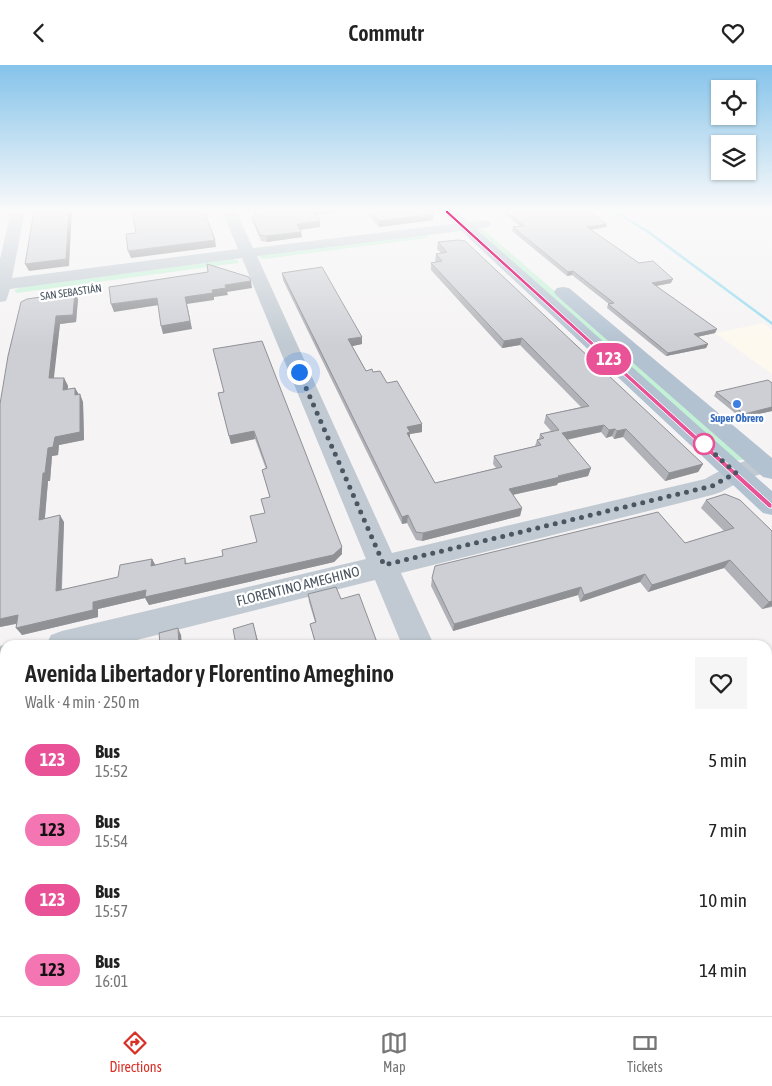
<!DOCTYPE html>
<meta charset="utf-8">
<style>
body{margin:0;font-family:"Asap Condensed",sans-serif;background:#f6f6f6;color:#222;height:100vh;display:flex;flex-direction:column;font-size:19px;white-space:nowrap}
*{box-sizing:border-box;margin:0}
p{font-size:16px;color:#767676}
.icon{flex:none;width:28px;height:28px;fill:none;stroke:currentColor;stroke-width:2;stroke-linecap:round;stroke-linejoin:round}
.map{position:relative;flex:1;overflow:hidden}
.side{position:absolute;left:0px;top:575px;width:772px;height:376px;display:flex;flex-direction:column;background:#fff;border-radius:15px 15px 0 0;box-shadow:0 1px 4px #0004}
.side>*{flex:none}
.badge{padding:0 10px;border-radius:16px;font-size:18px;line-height:32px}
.buttons{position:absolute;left:711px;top:15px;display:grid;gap:10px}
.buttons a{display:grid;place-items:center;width:45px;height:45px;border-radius:0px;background:#fff;box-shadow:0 1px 4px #0004;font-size:25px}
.you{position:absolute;width:25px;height:25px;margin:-12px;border:4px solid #fff;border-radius:50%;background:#1a73e8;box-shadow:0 0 0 8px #1a73e833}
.map>.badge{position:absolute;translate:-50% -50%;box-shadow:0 0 0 2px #fff}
.round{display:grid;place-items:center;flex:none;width:52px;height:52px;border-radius:0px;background:#f6f6f6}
.overview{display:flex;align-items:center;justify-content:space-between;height:85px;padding:0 25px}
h1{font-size:24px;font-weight:600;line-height:38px}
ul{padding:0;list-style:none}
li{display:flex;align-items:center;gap:15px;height:70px;padding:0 25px}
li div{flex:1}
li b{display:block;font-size:19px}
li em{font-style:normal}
li .badge{min-width:55px;font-weight:700;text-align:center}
header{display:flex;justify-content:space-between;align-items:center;height:65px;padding:0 25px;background:#fff;font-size:22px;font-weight:600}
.menu{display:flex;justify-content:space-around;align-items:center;height:70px;border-top:1px solid #e0e0e0;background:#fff;font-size:14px;color:#767676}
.menu a{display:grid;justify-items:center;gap:2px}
.menu .selected{color:#d93025}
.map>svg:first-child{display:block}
</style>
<header><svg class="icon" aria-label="back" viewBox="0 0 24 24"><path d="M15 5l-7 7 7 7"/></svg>Commutr<svg class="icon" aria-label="heart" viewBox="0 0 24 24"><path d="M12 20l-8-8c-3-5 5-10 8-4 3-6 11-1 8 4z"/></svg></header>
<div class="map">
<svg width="772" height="951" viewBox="0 0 772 951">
<rect width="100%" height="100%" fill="#f5f3f3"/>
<polygon fill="#fdf9ef" points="763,258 772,265 772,309 715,268"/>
<g fill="#c3f1d5">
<polygon points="476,164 483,164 743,390 743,395 734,395"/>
<polygon points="428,169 429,171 427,173 264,194 259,192 260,190"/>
<polygon points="232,194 238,195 238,198 17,228 14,226 20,222"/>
</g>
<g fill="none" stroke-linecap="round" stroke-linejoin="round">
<polygon fill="#90daee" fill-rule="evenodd" points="616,146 648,165 772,257 772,260 646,167 612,146"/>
<g fill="#c1cad2" fill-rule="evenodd">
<path d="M11,146H25L12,213L238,184L222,146H236L253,183L484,155L489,156L491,159L489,162L484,163L257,191L392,488L705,414C721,405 753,389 772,394V406L745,414L721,427L712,430L401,508L434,580H402L375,515L117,580H46L51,570L62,566L366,494L242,193L10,224L6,236L0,237V194Z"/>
<polygon points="5,580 5,608 0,609 0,581"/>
<polygon points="489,946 545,946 544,951 487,951"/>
<polygon points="551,946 598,946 600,951 552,951"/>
</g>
<g fill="#b3c2d1" fill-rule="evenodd">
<polygon points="440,146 456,146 772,426 772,450 763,448"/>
<polygon points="563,222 569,223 772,393 772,414 763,412 557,231 554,227 557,223"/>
</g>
</g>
<g fill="#b0b2b7">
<polygon points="253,146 346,146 315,150 320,156 320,162 300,165 302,172 267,177 261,176 253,157 252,152 255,151"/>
<polygon points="365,146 431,146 433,155 379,162"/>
<polygon points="501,146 588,146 606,162 591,165 639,198 671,218 656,221 715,268 697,272 708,279 706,283 666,291 607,243 608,239 609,239 572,210 567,211 512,166 513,162 520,161"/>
<polygon points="438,177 703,399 698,407 665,416 623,372 614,374 612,371 606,373 601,367 567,375 591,403 588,411 558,418 557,420 513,430 522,443 520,451 422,476 416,475 407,458 402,459 283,215 282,208 362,279 352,281 366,306 373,307 387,318 422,359 422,367 410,369 410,374 435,418 496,403 493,399 494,391 535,381 537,375 539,374 540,369 551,366 544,358 546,350 581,342 520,280 502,283 431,205 431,198 436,197 435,196 436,189 441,188 437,184"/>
<polygon points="78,234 76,257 60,259 53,313 64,313 68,321 67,324 75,323 83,337 84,375 59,380 58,390 52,391 50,416 48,416 45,453 64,457 62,525 118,512 152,494 155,500 185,493 187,499 223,491 257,477 265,448 261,434 270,432 262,405 266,404 255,374 231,379 218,328 224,327 342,482 342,489 334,497 149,540 145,533 98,544 98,552 22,570 16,559 0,562 0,339"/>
<polygon points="772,318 772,346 741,353 714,331 716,327"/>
<polygon points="706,435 772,466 772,542 762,544 724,503 648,527 640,517 580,537 578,530 453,566 431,521 432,513 685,478 724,466 701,443"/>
<polygon points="308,529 341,534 378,580 316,580 310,559 315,557 309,537"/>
</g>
<g fill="#909195">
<polygon points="69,146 72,146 69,201 29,206 25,199"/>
<polygon points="312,146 345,146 312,151"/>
<polygon points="434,149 433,155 379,162 379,156"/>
<polygon points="320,156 320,162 297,165 297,159"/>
<polygon points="607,159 606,162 587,165 587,162"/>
<polygon points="301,167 302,172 267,177 266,171"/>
<polygon points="215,175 216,182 131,193 128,186"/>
<polygon points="573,206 572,210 567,211 568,207"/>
<polygon points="673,214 671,218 651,222 652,218"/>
<polygon points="251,216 252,223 227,227 228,230 214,232 214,235 187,239 192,264 163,269 161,261 185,232 212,225 225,220"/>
<polygon points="75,227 78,234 76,257 60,259 53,321 49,313 56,251"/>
<polygon points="157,233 159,240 114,247 111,239"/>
<polygon points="717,264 715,268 692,273 694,269"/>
<polygon points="362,272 362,279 348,282 348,274"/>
<polygon points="522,273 520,280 502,283 504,276"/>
<polygon points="708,279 706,283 666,291 668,288"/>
<polygon points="64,313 68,321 67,332 63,325"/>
<polygon points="75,323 79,330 75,330"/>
<polygon points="80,329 83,337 84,375 59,380 58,390 52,391 50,416 48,416 44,462 39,455 43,408 48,383"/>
<polygon points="772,342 772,346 741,353 744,349"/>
<polygon points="422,359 422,367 410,369 410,375 406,376 407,362"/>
<polygon points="604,360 601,367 560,376 562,368"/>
<polygon points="615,364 612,371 606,373 609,365"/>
<polygon points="626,364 623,372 614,374 617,366"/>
<polygon points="254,366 255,374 231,379 229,371"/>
<polygon points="703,399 698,407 665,416 669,408"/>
<polygon points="591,403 588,411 558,418 557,420 507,431 509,424"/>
<polygon points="522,443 520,451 422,476 423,468"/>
<polygon points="60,450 64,457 61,533 56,526"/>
<polygon points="408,450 407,458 402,459 402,452"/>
<polygon points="342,482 342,489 334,497 149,540 145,533 98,544 98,552 22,570 16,563 93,537"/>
<polygon points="152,494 156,501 151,501"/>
<polygon points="730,495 724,503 648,527 652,520"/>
<polygon points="645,509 640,517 580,537 584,530"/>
<polygon points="581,522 578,530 453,566 454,559"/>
<polygon points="772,536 772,541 762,544 769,537"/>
<polygon points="18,550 24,557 0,562 0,554"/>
<polygon points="253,558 259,580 238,580"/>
<polygon points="178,563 181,570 182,580 179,580"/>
<polygon points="772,618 772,622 768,624 768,620"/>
<polygon points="19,948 29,949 29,951 19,951"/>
</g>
<g fill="#cdcfd5" stroke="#909195">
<polygon points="34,146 69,146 66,194 25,199"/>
<polygon points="132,146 204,146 215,175 128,186 126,169 136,168"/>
<polygon points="254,146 313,146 320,156 297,159 301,167 266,171 260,170 252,152 256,151"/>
<polygon points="370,146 431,146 434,149 379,156"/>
<polygon points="505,146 588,146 607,159 587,162 639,198 653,196 673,214 652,218 717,264 694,269 708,279 668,288 608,239 614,238 573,206 568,207 513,162 524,161"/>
<polygon points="458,175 465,176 703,399 669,408 626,364 617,366 615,364 609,365 604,360 562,368 591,403 558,411 560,412 509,424 522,443 423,468 416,467 408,450 402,452 282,208 322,202 362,272 348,274 366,306 372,304 373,307 380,306 387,318 397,316 422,359 407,362 410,367 407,368 435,418 502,402 494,391 541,380 537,375 544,373 540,369 559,365 546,350 589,341 522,273 504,276 431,198 442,196 436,189 447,187 438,177"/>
<polygon points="207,199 249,212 251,216 225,220 226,223 212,225 213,228 185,232 190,256 161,261 157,233 111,239 109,222 208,207"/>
<polygon points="75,227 73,250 56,251 49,313 64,313 63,325 75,323 75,330 80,329 80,367 55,372 53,382 48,383 45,408 43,408 39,455 60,450 56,526 118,512 120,500 152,494 151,501 185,493 185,499 223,491 222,485 257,477 250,451 265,448 261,434 270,432 262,405 267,403 254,366 229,371 218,328 224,327 213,284 262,276 342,482 333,490 145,532 146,525 93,537 93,545 16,563 18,550 0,554 0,339 8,291 21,237 27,234"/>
<polygon points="768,315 772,318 772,342 744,349 716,327"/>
<polygon points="725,429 740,435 772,466 772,536 769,537 730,495 652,520 645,509 584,530 581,522 454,559 432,513 435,501 658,447 685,478 734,463 706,435"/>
<polygon points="336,522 341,534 359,529 378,580 316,580 310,559 316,557 308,529"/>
<polygon points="253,558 257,575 236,580 233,564"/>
<polygon points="178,563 179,580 153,580 160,578 159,568"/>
<polygon points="515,576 517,580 501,580"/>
<polygon points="768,587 772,593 772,618 768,620"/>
<polygon points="772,789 772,815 768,816 768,790"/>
<polygon points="19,948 19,951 12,951"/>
</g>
<linearGradient id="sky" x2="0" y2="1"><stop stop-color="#85c3ea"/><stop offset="0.52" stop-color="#fafafa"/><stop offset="1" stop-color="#fafafa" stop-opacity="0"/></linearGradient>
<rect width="772" height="280" fill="url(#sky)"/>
<polygon fill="#e95297" stroke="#fff" points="447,145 772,439 772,443 769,443 445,147"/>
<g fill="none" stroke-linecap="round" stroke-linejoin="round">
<polyline stroke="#4a5661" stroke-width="5" stroke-dasharray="0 9" points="299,307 384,500 712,421 736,408 697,373 704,379"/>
</g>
<circle fill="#3f7fe0" stroke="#fff" stroke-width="2" cx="737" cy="339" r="5"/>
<circle fill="#fff" stroke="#e95297" stroke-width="2.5" cx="704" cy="379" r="10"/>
<g text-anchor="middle" stroke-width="4.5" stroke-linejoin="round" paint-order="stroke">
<g font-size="11" fill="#4a5661" stroke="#fff">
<text transform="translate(71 227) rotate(-8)" y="4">SAN SEBASTIÁN</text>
</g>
<g font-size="11" font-weight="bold" fill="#366cbe" stroke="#fff">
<text x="737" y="357">Super Obrero</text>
</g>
<g font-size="14" fill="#4a5661" stroke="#fff">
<text transform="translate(298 521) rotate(-14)" y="5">FLORENTINO AMEGHINO</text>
</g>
</g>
</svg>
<div class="buttons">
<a><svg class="icon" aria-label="locate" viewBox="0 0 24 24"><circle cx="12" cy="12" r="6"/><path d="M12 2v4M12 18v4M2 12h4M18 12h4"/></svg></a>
<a><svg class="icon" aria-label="layers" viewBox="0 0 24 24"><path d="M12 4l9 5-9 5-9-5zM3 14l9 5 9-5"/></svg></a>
</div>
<div class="you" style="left:299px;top:307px"></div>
<b class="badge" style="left:609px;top:294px;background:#e95297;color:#fff">123</b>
<section class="side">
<div class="overview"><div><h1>Avenida Libertador y Florentino Ameghino</h1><p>Walk · 4 min · 250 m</p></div><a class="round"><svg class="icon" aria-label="heart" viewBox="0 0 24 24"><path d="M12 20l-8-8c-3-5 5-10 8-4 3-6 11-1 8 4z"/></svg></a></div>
<ul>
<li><span class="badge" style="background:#e95297;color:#fff">123</span><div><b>Bus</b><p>15:52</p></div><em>5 min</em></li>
<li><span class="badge" style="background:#f376b2;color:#111">123</span><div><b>Bus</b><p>15:54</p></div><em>7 min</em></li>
<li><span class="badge" style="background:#e95297;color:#fff">123</span><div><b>Bus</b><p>15:57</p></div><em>10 min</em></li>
<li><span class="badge" style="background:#f376b2;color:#111">123</span><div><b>Bus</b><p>16:01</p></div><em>14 min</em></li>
</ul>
</section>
</div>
<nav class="menu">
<a class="selected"><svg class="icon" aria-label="directions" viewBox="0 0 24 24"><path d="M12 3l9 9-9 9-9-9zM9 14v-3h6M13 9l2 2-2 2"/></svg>Directions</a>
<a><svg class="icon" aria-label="map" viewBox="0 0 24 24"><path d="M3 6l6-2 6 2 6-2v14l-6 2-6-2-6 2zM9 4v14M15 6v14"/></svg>Map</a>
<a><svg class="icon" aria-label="tickets" viewBox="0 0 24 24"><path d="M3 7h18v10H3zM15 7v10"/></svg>Tickets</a>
</nav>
